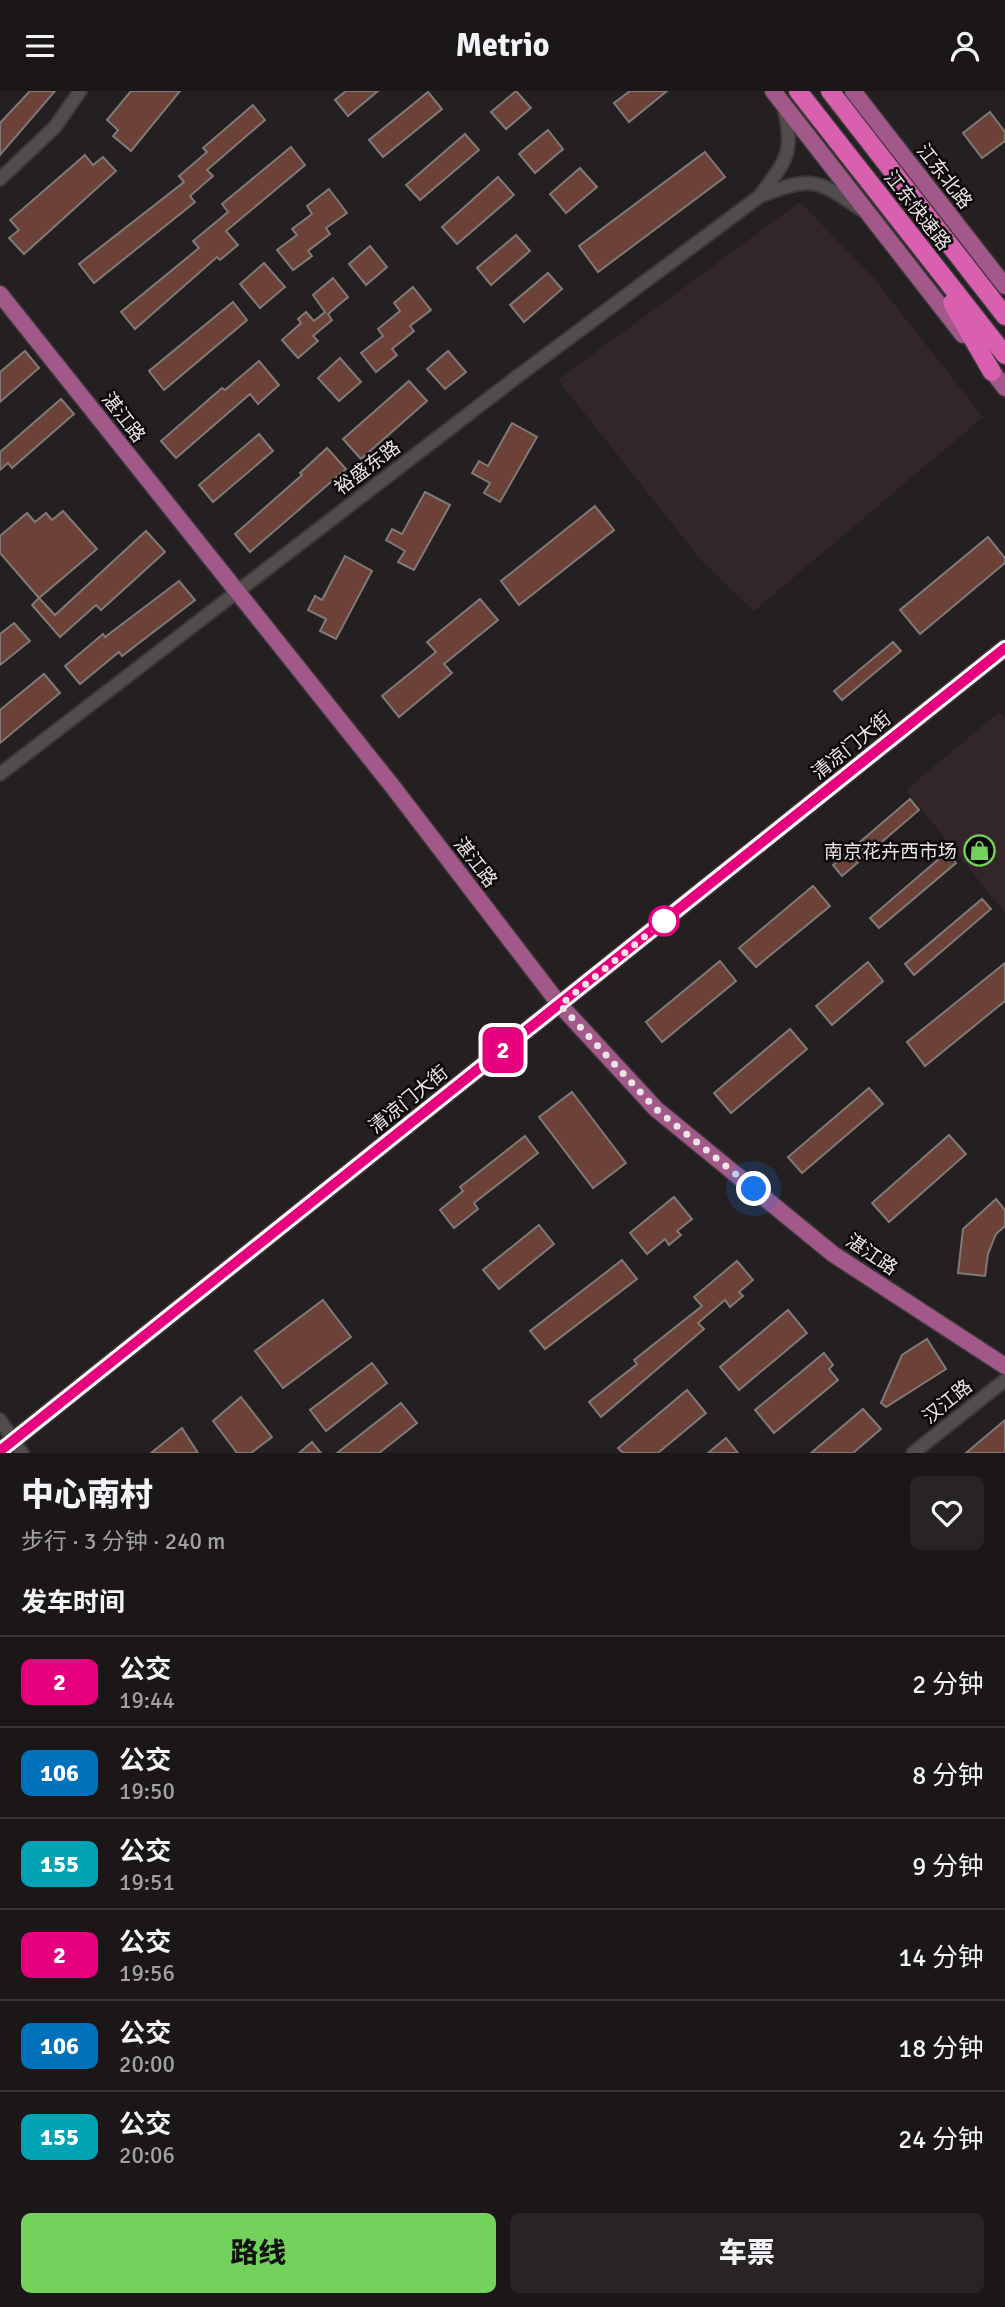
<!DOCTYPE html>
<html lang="zh">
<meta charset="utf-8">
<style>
body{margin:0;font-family:Signika,"Noto Sans SC",sans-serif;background:#282425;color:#f1f3f6;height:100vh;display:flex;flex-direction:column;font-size:26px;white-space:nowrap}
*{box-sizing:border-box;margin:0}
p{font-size:23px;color:#a09fa2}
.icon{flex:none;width:38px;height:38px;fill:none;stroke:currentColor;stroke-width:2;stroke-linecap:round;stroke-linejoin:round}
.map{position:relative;height:1362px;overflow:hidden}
.panel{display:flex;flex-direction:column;background:#1b1718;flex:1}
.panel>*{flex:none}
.badge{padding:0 14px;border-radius:10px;font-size:24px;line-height:46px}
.you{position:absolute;width:35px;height:35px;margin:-18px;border:5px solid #fff;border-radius:50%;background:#1a73e8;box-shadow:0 0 0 10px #1a73e833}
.map>.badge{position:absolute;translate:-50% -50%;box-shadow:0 0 0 4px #fff}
h2{padding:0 21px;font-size:26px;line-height:63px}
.round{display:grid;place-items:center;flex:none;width:74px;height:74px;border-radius:10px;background:#282425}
.head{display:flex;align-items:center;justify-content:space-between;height:119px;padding:0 21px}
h1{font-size:33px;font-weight:800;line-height:52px}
.button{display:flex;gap:14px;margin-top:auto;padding:14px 21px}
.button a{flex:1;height:80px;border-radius:10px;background:#73d25c;color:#111;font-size:28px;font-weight:800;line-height:80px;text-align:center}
.button a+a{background:#282425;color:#f1f3f6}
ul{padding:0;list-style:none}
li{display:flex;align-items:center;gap:21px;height:91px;padding:0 21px;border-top:2px solid #393637}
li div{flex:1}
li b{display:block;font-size:26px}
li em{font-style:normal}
li .badge{min-width:77px;font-weight:700;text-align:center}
header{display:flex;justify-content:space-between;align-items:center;height:91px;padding:0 21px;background:#1b1718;font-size:32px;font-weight:800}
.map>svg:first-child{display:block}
</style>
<header><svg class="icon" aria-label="menu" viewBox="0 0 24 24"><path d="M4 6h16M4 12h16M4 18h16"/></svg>Metrio<svg class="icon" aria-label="person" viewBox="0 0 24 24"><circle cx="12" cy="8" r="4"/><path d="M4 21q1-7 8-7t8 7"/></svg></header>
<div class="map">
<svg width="1005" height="1362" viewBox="0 0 1005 1362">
<rect width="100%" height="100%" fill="#241f20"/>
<g fill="#322628">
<polygon points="800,111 872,185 983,326 754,520 701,469 558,289"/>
<polygon points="999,621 1005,628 1005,822 906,699"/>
</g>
<g fill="#6c4238" stroke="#7f7977" stroke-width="2">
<polygon points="30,0 55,0 0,64 0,32"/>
<polygon points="131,0 180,0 131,60 113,45 118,39 107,29"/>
<polygon points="346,0 378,0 348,25 335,9"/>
<polygon points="516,0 531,17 506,38 491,21"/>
<polygon points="630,0 667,0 629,31 614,12"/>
<polygon points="428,1 442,18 383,66 369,49"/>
<polygon points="253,14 265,29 207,79 213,85 190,105 195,111 94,192 79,173 184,91 179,85 207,61 203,57"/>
<polygon points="990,21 1005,41 1005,50 982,67 963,42"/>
<polygon points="548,39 563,58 535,82 519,63"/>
<polygon points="465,43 479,59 420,109 406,94"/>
<polygon points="291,56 305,74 226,140 238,154 220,169 217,166 135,238 121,221 199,157 193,150 228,121 222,113"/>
<polygon points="705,61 725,86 598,181 579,155"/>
<polygon points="85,64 93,74 103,66 116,80 24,163 9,147 19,139 10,129"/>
<polygon points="580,77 597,96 566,122 550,103"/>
<polygon points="498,86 514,104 457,153 442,136"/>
<polygon points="329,98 347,122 326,137 330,143 308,160 312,165 293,179 277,159 297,144 292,138 312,123 307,115"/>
<polygon points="516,144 530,160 491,194 477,177"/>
<polygon points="370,155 387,176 366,194 349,173"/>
<polygon points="264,172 285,196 260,217 240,193"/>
<polygon points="548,182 562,198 524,231 510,214"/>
<polygon points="333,187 348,206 328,223 332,229 313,245 318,250 298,267 282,249 301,232 298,228 306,221 314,230 325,221 313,204"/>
<polygon points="413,196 431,219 410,235 414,240 392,258 397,264 376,281 361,262 383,245 378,238 400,220 394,212"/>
<polygon points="233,211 247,229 164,299 149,280"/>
<polygon points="25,260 39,277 0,311 0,281"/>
<polygon points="448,260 466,281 445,298 427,278"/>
<polygon points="340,267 361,291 339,310 318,287"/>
<polygon points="259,270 279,294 258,313 250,303 176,367 161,350 222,297 225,299"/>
<polygon points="409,290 427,310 361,368 343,348"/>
<polygon points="61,308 74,323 12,377 8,372 0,379 0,361"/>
<polygon points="512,332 537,346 500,411 484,402 490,392 472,382 479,370 488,375"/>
<polygon points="259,343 273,360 213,411 199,394"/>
<polygon points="327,357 346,378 250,461 235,443 302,384 300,382"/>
<polygon points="425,401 450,414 414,479 398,471 405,460 386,449 392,438 402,443"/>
<polygon points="595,415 614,439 519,514 501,490"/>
<polygon points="63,420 97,458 39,507 0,462 0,445 27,422 35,431 46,422 52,429"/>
<polygon points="146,440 165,461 101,519 96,514 60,546 32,514 39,507 55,524"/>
<polygon points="988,446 1005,467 1005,472 920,543 900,519"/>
<polygon points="345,465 372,480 336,548 320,540 326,528 308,519 315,505 322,509"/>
<polygon points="179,490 195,509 122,565 119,561 80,593 65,575 103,543 105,546"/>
<polygon points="480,508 498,529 444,573 452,582 399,626 382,605 436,561 427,551"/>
<polygon points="14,532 30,550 0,574 0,543"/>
<polygon points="893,551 901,560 842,609 834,600"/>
<polygon points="44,583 60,602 0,652 0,619"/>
<polygon points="910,708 919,719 842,785 833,774"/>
<polygon points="947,761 956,772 879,837 870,827"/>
<polygon points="813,795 830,815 756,876 739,857"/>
<polygon points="982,808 991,818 914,884 905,873"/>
<polygon points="720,870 736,890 662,951 646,931"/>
<polygon points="868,871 883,890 832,934 816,915"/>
<polygon points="1005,872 1005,910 925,975 907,951"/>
<polygon points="790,938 807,958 731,1022 714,1002"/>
<polygon points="869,997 883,1013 802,1082 788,1066"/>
<polygon points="572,1001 626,1072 593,1097 539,1026"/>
<polygon points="949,1044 966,1063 889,1131 872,1112"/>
<polygon points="525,1045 538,1062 474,1112 478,1118 454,1137 440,1119 463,1100 460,1096"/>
<polygon points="674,1106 692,1128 677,1140 681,1144 669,1154 665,1148 647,1163 630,1142"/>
<polygon points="996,1108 1005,1119 1005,1135 996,1143 988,1163 985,1185 958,1182 963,1138"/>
<polygon points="539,1134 554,1153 499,1198 483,1179"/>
<polygon points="622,1169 637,1188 545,1258 530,1240"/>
<polygon points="737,1170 753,1189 739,1201 743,1205 730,1216 725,1209 698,1232 704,1238 601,1326 589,1311 637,1273 634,1269 702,1215 694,1206"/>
<polygon points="323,1209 351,1246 283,1297 255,1260"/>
<polygon points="788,1219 807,1242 739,1299 720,1276"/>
<polygon points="927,1248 946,1278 886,1316 881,1312 902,1264"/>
<polygon points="824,1262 833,1274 829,1278 838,1289 774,1342 755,1319"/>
<polygon points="372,1272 387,1292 326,1340 310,1319"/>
<polygon points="687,1299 706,1322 658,1362 623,1362 618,1357"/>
<polygon points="241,1306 272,1346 251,1362 237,1362 213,1330"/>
<polygon points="401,1312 417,1332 379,1362 337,1362"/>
<polygon points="863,1318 881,1338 853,1362 811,1362"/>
<polygon points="1005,1329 1005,1362 966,1362"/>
<polygon points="182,1337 198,1362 151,1362"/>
<polygon points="726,1347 738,1362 708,1362"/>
<polygon points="312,1351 321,1362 299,1362"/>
</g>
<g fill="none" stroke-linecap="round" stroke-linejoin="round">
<defs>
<g id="minor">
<polyline points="0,88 55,36 80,0"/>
<path d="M760,105C786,69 795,62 784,17"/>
<path d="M0,683L514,288L760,105C812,85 817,88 862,119"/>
<polyline points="0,1329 22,1362"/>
<polyline points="913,1362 1005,1289"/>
</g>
<g id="major">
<polyline points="773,0 963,244"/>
<polyline points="853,0 1005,195"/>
<polyline points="0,203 393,696 560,914 656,1018 833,1163 1005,1275"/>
<polyline points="986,272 1005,297"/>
<polyline points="0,1360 1005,557"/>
</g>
<g id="highway">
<polyline points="798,0 1005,264"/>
<polyline points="830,0 1005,225"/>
<polyline points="952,212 992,281"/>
</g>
</defs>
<use href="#minor" stroke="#3d393a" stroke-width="16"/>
<use href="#major" stroke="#3d393a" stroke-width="19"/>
<use href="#highway" stroke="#3d393a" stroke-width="21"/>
<use href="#minor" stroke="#524c4d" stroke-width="12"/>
<use href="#major" stroke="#a25888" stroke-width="16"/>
<use href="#highway" stroke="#d860af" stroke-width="18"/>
</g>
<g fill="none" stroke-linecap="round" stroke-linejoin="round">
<defs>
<polyline id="line" points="0,1360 1005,557"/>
</defs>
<use href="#line" stroke="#fff" stroke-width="16"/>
<use href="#line" stroke="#e6007e" stroke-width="10"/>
<polyline stroke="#e9e5e6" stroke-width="7" stroke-dasharray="0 12.6" points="664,830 560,914 656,1018 754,1098"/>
</g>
<defs>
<symbol id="shop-ring" viewBox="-11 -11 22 22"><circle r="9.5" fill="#0c090a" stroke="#73d25c" stroke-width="1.5"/><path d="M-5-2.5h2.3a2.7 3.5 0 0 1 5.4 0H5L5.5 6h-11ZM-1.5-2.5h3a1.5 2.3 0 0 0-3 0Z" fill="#73d25c"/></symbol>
</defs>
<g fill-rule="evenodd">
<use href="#shop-ring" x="962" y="742" width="35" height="35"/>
</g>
<circle fill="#fff" stroke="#e6007e" stroke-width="3.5" cx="664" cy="830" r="14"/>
<g text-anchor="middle" stroke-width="5" stroke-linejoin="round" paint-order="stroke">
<g font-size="19" fill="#e9e5e6" stroke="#0c090a">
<text transform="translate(945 85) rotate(52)" y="7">江东北路</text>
<text transform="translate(918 119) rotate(52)" y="7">江东快速路</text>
<text transform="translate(124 326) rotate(52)" y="7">湛江路</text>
<text transform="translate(367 376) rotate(-37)" y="7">裕盛东路</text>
<text transform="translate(851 654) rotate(-39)" y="7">清凉门大街</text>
<text transform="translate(476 771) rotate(52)" y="7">湛江路</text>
<text transform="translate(408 1008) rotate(-39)" y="7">清凉门大街</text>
<text transform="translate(872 1163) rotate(34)" y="7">湛江路</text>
<text transform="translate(947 1310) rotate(-39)" y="7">汉江路</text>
</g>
<g font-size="19" fill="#e9e5e6" stroke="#0c090a" text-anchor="end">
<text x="957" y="767">南京花卉西市场</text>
</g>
</g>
</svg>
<div class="you" style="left:754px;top:1098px"></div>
<b class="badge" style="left:503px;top:959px;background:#e6007e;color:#fff">2</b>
</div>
<section class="panel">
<div class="head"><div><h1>中心南村</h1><p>步行 · 3 分钟 · 240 m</p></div><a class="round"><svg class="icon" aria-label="heart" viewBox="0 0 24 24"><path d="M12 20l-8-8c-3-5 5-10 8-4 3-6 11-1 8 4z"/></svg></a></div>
<h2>发车时间</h2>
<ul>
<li><span class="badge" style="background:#e6007e;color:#fff">2</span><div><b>公交</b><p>19:44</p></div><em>2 分钟</em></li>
<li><span class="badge" style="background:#0072bc;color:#fff">106</span><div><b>公交</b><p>19:50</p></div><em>8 分钟</em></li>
<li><span class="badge" style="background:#00a3b4;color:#fff">155</span><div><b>公交</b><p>19:51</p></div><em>9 分钟</em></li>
<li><span class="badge" style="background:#e6007e;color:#fff">2</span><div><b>公交</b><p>19:56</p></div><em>14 分钟</em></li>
<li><span class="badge" style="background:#0072bc;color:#fff">106</span><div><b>公交</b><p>20:00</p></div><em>18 分钟</em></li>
<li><span class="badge" style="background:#00a3b4;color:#fff">155</span><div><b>公交</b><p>20:06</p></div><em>24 分钟</em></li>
</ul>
<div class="button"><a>路线</a><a>车票</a></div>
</section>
